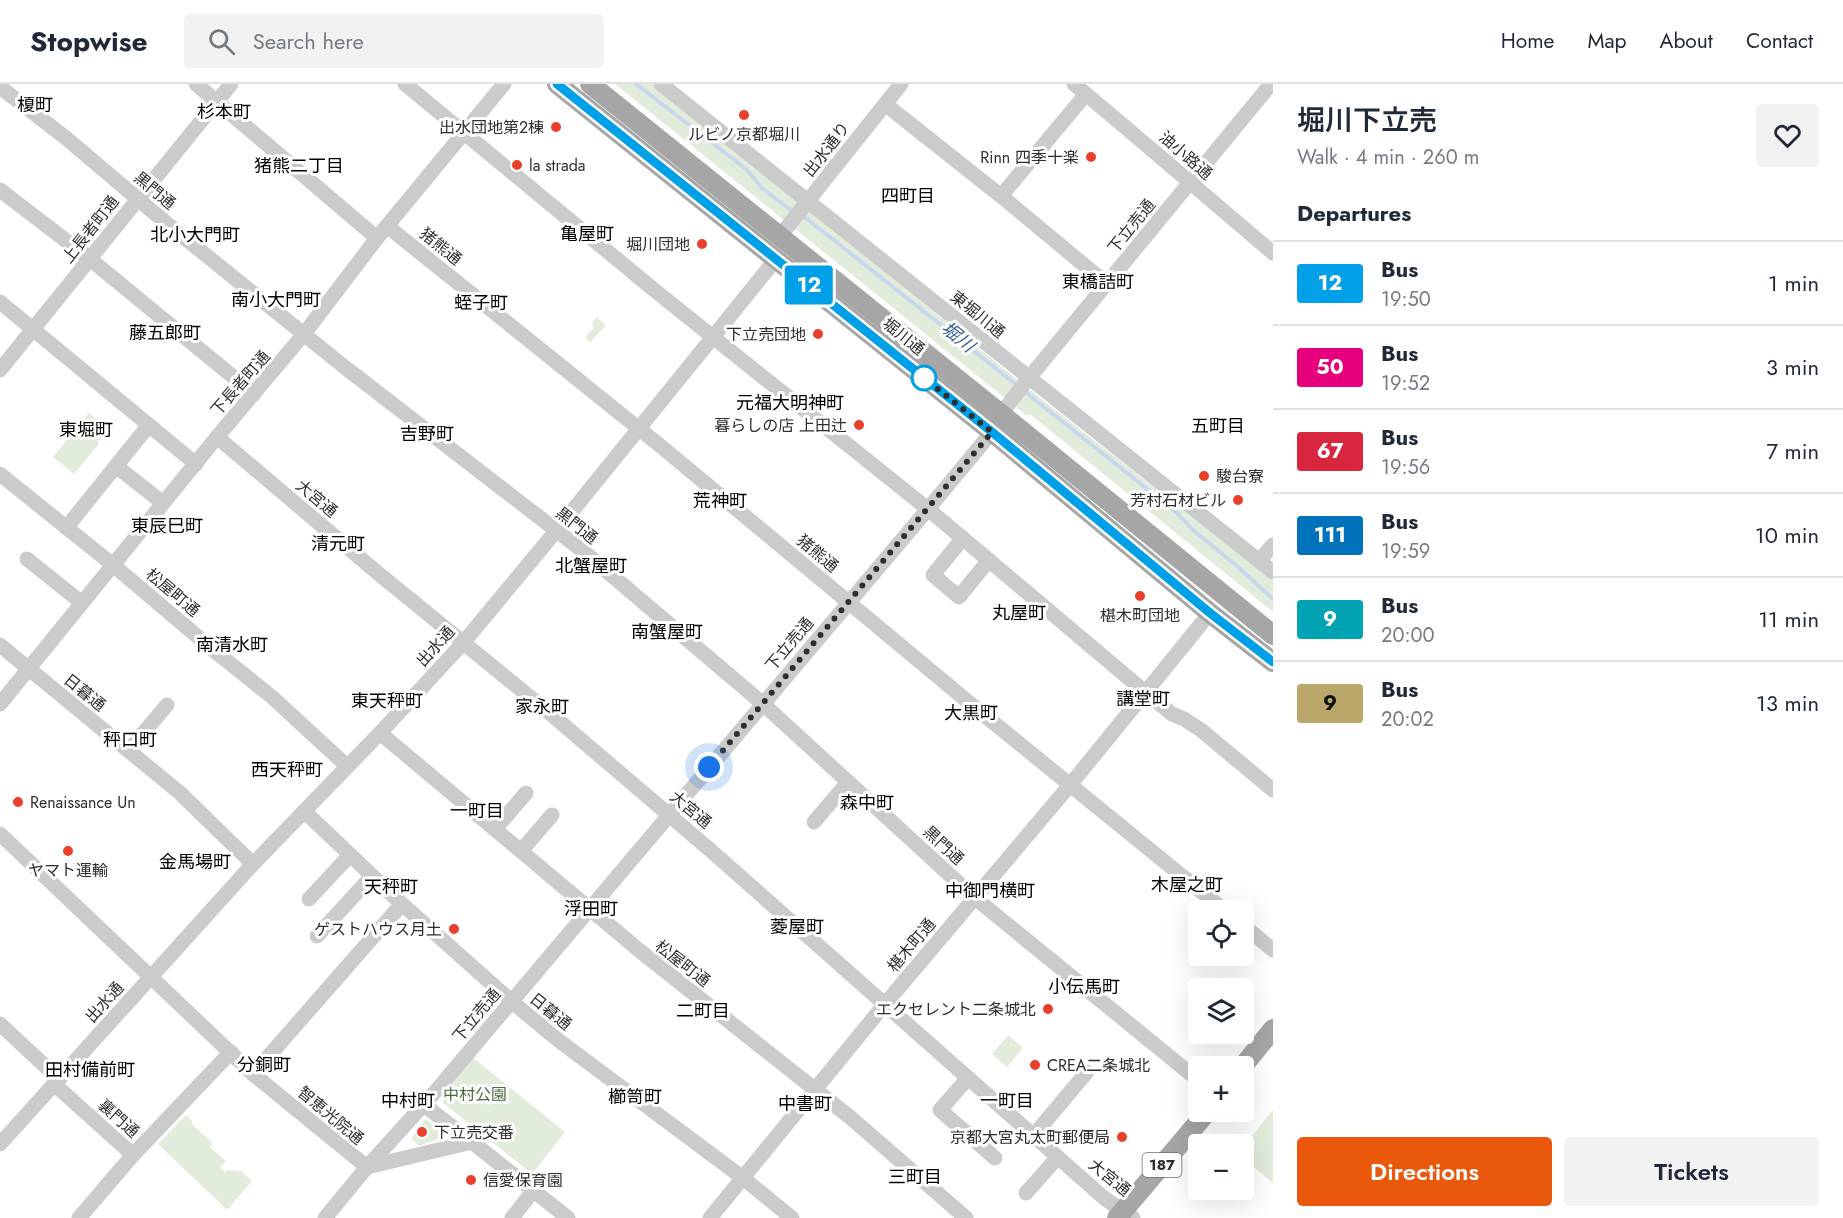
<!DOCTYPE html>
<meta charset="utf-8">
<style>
body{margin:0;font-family:Jost,"Noto Sans JP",sans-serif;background:#f2f2f3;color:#1f2937;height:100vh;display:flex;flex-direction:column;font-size:22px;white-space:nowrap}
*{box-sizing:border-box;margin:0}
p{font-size:20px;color:#747a83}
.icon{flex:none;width:33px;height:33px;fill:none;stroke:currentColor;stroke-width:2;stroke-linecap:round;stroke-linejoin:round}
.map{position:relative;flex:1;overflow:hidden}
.sheet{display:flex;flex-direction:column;background:#fff;width:570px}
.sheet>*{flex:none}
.badge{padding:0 12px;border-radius:4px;font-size:21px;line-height:39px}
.buttons{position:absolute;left:1188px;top:816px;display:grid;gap:12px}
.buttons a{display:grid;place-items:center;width:66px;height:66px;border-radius:6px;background:#fff;box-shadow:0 6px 24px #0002;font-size:30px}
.you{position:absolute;width:30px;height:30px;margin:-15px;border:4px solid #fff;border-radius:50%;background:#1a73e8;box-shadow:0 0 0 9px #1a73e833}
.map>.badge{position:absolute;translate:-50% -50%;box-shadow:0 0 0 3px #fff}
h2{padding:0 24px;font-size:22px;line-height:54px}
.round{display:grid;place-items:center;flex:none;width:63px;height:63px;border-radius:6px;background:#f2f2f3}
.headline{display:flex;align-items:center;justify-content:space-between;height:102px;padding:0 24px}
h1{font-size:28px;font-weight:600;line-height:45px}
.cta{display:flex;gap:12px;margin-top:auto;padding:12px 24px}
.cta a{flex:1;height:69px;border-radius:6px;background:#ea580c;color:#fff;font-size:24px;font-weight:600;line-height:69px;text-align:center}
.cta a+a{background:#f2f2f3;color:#1f2937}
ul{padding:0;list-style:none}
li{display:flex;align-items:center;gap:18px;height:84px;padding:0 24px;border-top:2px solid #e0e1e3}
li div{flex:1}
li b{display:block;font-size:22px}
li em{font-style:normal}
li .badge{min-width:66px;font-weight:700;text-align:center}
header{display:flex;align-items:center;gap:36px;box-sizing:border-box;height:84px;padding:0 30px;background:#fff;border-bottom:2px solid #e0e1e3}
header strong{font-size:28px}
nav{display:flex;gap:33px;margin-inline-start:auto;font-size:21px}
.search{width:420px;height:54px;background:#f2f2f3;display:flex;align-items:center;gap:15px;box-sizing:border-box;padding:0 21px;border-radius:6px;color:#747a83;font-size:22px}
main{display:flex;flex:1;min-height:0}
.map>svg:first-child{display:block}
</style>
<header>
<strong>Stopwise</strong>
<div class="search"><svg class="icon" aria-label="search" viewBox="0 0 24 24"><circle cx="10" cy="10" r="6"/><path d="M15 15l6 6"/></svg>Search here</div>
<nav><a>Home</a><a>Map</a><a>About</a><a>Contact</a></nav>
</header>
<main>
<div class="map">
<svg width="1273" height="1134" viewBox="0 0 1273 1134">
<rect width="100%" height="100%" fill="#fff"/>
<g fill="#e2ecdb">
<polygon points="615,0 652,0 798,117 1040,314 1249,477 1273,497 1273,528 1031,331 1026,331"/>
<polygon points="596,233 606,241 591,258 587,256 586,252 594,244 592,241"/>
<polygon points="89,329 108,345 97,358 99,360 74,390 53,373"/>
<polygon points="1008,951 1023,964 1007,983 992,970"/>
<polygon points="471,972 565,1048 532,1090 443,1019 442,1007"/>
<polygon points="1273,1026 1273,1099 1244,1075 1244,1062"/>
<polygon points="186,1031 193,1038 192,1040 212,1059 210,1063 226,1077 220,1084 225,1088 227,1086 241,1087 252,1097 227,1126 158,1060"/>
<polygon points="425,1036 427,1036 442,1047 441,1054 419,1062 411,1054"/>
</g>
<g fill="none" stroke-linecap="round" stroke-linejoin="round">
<g stroke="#c7d7ed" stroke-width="4">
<polyline points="636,0 746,85 762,104 793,128"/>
<polyline points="800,131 807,135 1018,302"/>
<polyline points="1024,307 1176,428 1193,446 1237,482 1273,515"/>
</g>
<g stroke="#cbcbcb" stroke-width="15">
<polyline points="196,0 377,154"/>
<polyline points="405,0 653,205 928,425 1144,607 1172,630 1184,635 1201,646 1273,706"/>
<polyline points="661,0 1273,488"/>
<path d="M1074,0C1141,56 1207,113 1273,169"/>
<polyline points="0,3 66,54 165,138 342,281 583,467 762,619 975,814 1198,996"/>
<polyline points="885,20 1001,112 1107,200"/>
<polyline points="0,106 90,175 254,310"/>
<polyline points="1001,112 1086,10"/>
<polyline points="387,142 663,364 978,626 1224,826"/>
<polyline points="780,152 901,0"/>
<polyline points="0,218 196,380"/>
<path d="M0,286C77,190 154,95 231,0"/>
<polyline points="217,353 379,490 552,631 709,765 1104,1114 1133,1134"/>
<polyline points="116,382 163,419"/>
<polyline points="0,390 113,481 217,569 272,613 347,682"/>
<polyline points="66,444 149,341"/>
<polyline points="963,454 933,491 959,513 989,476"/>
<polyline points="27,475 82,519"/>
<polyline points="1259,477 1273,461"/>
<polyline points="0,561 180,709 253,780"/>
<polyline points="0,620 217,353 304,250 377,154 504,0"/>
<polyline points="380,649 640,867 851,1034 966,1134"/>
<polyline points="129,666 167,621"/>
<polyline points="304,727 402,820 511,917 558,956 743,1094 792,1134"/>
<polyline points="814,738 848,698"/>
<polyline points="495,745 526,709"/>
<polyline points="0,750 253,990 367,1083 472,1058 568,1134"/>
<polyline points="521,767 552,731"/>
<polyline points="309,815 350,771"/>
<polyline points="1244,842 1273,866"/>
<polyline points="317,852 372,792"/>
<polyline points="0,940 59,995"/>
<polyline points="253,990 402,820"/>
<polyline points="968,994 940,1026 995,1074"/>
<polyline points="54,1000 133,1071"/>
<polyline points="424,1021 472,1058"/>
<polyline points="1034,1051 1087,988"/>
<polyline points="0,1060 253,780 380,649 463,559 556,447 776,175"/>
<polyline points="1026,1109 1058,1073"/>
<polyline points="79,1134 133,1071 231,968"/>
<polyline points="325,1134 367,1083 435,1008 928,425 992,348 1001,330 1024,300 1271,0"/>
<polyline points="512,1134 533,1107"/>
<polyline points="710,1134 885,920 1070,701 1210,529"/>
</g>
<g stroke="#a6a6a6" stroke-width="20">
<polyline points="557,0 992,348 1210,529 1273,578"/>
<polyline points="590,0 1001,330 1273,551"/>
<polyline points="1243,982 1273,945"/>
<polyline points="1117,1134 1207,1028"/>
</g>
</g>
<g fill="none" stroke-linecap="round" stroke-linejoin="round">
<defs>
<polyline id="line" points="557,0 992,348 1210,529 1273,578"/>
</defs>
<use href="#line" stroke="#fff" stroke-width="14"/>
<use href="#line" stroke="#00a0e9" stroke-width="9"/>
<polyline stroke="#2e2e2e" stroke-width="6" stroke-dasharray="0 10.8" points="709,683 992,348 924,294"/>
</g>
<g fill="#eb3f2b" stroke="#fff" stroke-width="2">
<circle cx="744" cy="31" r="6"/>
<circle cx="556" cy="43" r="6"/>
<circle cx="1091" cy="73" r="6"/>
<circle cx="517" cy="81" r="6"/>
<circle cx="702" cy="160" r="6"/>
<circle cx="818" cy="250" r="6"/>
<circle cx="859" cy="341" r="6"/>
<circle cx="1204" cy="392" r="6"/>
<circle cx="1238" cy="416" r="6"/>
<circle cx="1140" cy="512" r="6"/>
<circle cx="18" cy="718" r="6"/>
<circle cx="68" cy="767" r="6"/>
<circle cx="454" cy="845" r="6"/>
<circle cx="1048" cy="925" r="6"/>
<circle cx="1035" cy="981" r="6"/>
<circle cx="422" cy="1048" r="6"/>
<circle cx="1122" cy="1053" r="6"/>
<circle cx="471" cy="1096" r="6"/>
</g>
<circle fill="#fff" stroke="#00a0e9" stroke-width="3" cx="924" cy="294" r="12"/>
<g text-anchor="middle" stroke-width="6" stroke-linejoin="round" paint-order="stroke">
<rect fill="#fff" stroke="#6d6d6d" stroke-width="1.5" x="1142.5" y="1069" width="39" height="24" rx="4.5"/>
<g font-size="15" font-weight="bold" fill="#2e2e2e">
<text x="1162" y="1086">187</text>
</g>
<g font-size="16" fill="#2e2e2e" stroke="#fff" text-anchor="end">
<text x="544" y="49">出水団地第2棟</text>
<text x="744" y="56" text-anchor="middle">ルビノ京都堀川</text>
<text x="1079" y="79">Rinn 四季十楽</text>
<text x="529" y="87" text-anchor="start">la strada</text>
<text x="690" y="166">堀川団地</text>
<text x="806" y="256">下立売団地</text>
<text x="847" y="347">暮らしの店 上田辻</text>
<text x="1216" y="398" text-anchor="start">駿台寮</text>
<text x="1226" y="422">芳村石材ビル</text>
<text x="1140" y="537" text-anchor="middle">椹木町団地</text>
<text x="30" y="724" text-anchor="start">Renaissance Un</text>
<text x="68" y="792" text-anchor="middle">ヤマト運輸</text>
<text x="442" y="851">ゲストハウス月土</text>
<text x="1036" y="931">エクセレント二条城北</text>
<text x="1047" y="987" text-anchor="start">CREA二条城北</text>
<text x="434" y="1054" text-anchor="start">下立売交番</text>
<text x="1110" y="1059">京都大宮丸太町郵便局</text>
<text x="483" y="1102" text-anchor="start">信愛保育園</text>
</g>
<g font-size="16" fill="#2e2e2e" stroke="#fff">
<text transform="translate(826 65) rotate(-52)" y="6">出水通り</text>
<text transform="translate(1186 71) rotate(41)" y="6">油小路通</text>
<text transform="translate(155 106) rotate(40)" y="6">黒門通</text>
<text transform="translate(1131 142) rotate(-51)" y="6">下立売通</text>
<text transform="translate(90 145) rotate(-52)" y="6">上長者町通</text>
<text transform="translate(441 162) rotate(39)" y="6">猪熊通</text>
<text transform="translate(978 230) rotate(39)" y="6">東堀川通</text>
<text transform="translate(904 252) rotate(39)" y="6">堀川通</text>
<text transform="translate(240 299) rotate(-49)" y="6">下長者町通</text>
<text transform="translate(317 414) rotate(40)" y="6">大宮通</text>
<text transform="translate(577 441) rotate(38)" y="6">黒門通</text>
<text transform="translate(818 469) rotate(40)" y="6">猪熊通</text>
<text transform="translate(173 508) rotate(40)" y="6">松屋町通</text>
<text transform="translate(789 560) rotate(-50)" y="6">下立売通</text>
<text transform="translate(435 562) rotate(-48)" y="6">出水通</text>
<text transform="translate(85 608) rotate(39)" y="6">日暮通</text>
<text transform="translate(691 725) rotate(40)" y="6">大宮通</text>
<text transform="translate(944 761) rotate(43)" y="6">黒門通</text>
<text transform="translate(911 861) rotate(-50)" y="6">椹木町通</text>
<text transform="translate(683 879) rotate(38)" y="6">松屋町通</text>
<text transform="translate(104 918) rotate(-48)" y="6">出水通</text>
<text transform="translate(551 927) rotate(39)" y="6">日暮通</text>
<text transform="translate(476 931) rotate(-50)" y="6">下立売通</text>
<text transform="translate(331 1031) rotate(40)" y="6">智恵光院通</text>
<text transform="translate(119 1034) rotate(42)" y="6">裏門通</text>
<text transform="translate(1110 1093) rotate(39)" y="6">大宮通</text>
</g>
<g font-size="16" fill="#496b3a" stroke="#fff">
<text x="475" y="1016">中村公園</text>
</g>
<g font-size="18" fill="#000" stroke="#fff">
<text x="35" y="27">榎町</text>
<text x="224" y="34">杉本町</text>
<text x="299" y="88">猪熊二丁目</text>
<text x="908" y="118">四町目</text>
<text x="587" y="156">亀屋町</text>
<text x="195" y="157">北小大門町</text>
<text x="1098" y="204">東橋詰町</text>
<text x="276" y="222">南小大門町</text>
<text x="481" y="225">蛭子町</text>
<text x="165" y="255">藤五郎町</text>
<text x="790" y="325">元福大明神町</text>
<text x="1218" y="348">五町目</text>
<text x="86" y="352">東堀町</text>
<text x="427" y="356">吉野町</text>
<text x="720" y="423">荒神町</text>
<text x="167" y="448">東辰巳町</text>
<text x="338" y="466">清元町</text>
<text x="591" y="488">北蟹屋町</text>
<text x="1019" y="535">丸屋町</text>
<text x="667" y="554">南蟹屋町</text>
<text x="232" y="567">南清水町</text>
<text x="1143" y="621">講堂町</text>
<text x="387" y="623">東天秤町</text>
<text x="542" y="629">家永町</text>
<text x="971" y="635">大黒町</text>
<text x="130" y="662">秤口町</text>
<text x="287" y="692">西天秤町</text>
<text x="867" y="725">森中町</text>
<text x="477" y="733">一町目</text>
<text x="195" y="784">金馬場町</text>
<text x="1187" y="807">木屋之町</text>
<text x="391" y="809">天秤町</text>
<text x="990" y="813">中御門横町</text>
<text x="591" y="831">浮田町</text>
<text x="797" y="849">菱屋町</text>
<text x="1084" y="909">小伝馬町</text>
<text x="703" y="933">二町目</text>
<text x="264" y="987">分銅町</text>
<text x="90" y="992">田村備前町</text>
<text x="635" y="1019">櫛笥町</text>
<text x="408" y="1023">中村町</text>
<text x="1007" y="1023">一町目</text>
<text x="805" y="1026">中書町</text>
<text x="915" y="1099">三町目</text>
</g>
<g font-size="18" font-style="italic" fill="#3a6193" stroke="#fff">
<text transform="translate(958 253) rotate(39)" y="6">堀川</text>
</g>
</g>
</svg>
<div class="buttons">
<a><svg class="icon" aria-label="locate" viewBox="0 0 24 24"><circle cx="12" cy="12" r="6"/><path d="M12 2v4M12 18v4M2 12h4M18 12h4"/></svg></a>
<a><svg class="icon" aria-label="layers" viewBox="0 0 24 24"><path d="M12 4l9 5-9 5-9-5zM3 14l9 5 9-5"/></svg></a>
<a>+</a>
<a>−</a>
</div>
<div class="you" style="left:709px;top:683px"></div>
<b class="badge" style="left:809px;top:201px;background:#00a0e9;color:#fff">12</b>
</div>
<section class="sheet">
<div class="headline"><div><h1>堀川下立売</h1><p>Walk · 4 min · 260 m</p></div><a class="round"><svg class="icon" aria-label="heart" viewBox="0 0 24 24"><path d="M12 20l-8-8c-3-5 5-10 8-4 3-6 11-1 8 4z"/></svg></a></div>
<h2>Departures</h2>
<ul>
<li><span class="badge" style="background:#00a0e9;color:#fff">12</span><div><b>Bus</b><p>19:50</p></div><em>1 min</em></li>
<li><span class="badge" style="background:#e6007e;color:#fff">50</span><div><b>Bus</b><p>19:52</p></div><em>3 min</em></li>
<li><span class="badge" style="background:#d7263d;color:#fff">67</span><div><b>Bus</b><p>19:56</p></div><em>7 min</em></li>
<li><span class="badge" style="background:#0072bc;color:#fff">111</span><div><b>Bus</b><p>19:59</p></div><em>10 min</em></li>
<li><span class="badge" style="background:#00a3b4;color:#fff">9</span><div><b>Bus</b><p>20:00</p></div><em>11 min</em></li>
<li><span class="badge" style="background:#b9a86a;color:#111">9</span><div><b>Bus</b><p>20:02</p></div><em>13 min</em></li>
</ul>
<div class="cta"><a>Directions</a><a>Tickets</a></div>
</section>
</main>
